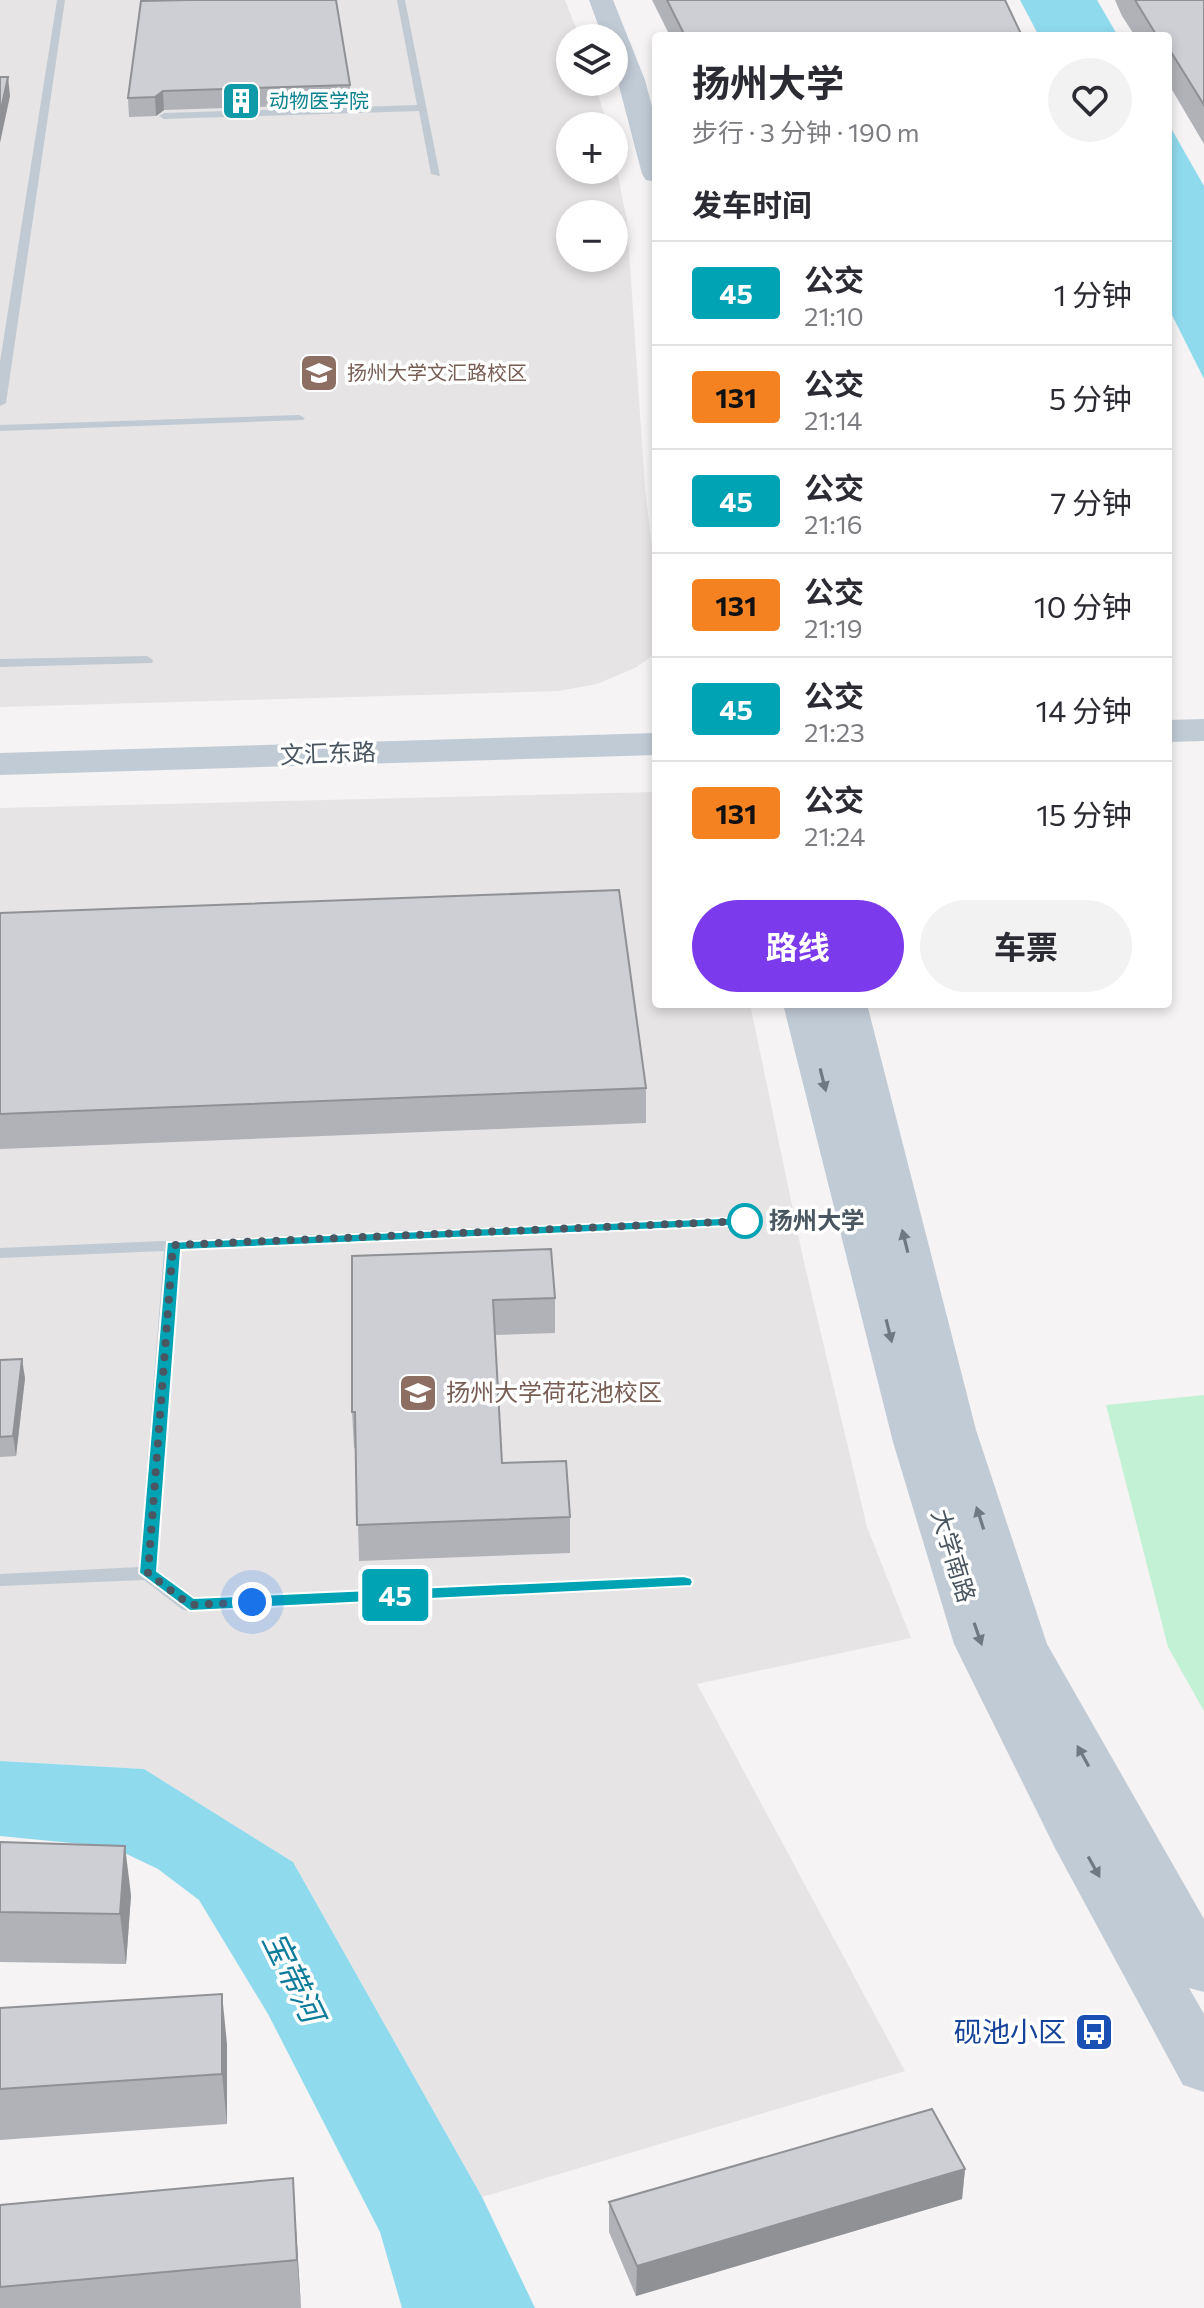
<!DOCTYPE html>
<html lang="zh">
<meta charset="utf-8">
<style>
body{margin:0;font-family:Commissioner,"Noto Sans SC",sans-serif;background:#f2f2f3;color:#2b2b33;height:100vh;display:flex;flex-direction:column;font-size:30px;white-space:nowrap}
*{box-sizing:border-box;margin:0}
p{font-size:26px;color:#7c7c81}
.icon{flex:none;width:44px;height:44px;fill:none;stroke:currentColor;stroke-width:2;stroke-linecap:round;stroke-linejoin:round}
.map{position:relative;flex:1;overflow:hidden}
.panel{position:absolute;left:652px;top:32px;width:520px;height:976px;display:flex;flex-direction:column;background:#fff;border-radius:8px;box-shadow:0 4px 12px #0003}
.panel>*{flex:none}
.badge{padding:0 16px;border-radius:6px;font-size:28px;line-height:52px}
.tools{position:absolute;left:556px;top:24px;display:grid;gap:16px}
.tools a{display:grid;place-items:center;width:72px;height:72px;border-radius:50%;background:#fff;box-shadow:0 4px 12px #0003;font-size:40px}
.you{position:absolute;width:40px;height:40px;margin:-20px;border:6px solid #fff;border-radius:50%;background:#1a73e8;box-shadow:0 0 0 12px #1a73e833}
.map>.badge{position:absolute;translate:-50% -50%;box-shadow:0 0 0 4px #fff}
h2{padding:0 40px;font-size:30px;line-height:72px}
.round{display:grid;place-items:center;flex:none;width:84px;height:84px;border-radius:42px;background:#f2f2f3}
.head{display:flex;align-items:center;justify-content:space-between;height:136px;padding:0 40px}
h1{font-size:38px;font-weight:700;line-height:60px}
.button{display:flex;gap:16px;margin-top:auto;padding:16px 40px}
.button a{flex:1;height:92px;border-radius:48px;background:#7c3aed;color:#fff;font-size:32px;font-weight:700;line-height:92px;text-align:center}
.button a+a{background:#f2f2f3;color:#2b2b33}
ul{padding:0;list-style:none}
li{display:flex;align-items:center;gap:24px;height:104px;padding:0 40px;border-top:2px solid #e1e1e2}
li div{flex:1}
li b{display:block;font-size:30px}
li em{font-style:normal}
li .badge{min-width:88px;font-weight:700;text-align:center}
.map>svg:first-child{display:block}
</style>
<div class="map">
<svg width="1204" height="2308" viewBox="0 0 1204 2308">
<rect width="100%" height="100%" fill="#f5f3f3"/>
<g fill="#e6e4e5" fill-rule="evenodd">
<path d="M0,0H565L580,38H570V82H594L608,126H570V170H614V156L627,221L645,488L656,581V653L637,667L597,684L558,691L0,707ZM570,214H614V258H570Z"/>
<polygon points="656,792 656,1004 750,1004 803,1258 867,1527 911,1638 697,1684 905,2071 482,2197 293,1862 144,1769 0,1761 0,808"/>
</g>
<polygon fill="#c3f1d5" points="1204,1395 1204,1711 1168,1647 1106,1405"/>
<g fill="#90daee">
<polygon points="1020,0 1097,0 1118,36 1039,36"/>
<polygon points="1168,123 1204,186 1204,379 1168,307"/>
<polygon points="0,1761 144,1769 293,1862 482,2197 535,2308 402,2308 380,2232 268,2014 199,1900 158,1869 112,1847 0,1836"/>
</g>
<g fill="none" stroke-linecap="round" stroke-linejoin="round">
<g fill="#c1cad2" fill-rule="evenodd">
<polygon points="57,0 65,0 6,403 0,406 0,362"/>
<polygon points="397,0 405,0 440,176 431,174 419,111 164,119 159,116 164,113 417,105"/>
<polygon points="299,415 305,418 303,420 0,431 0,425"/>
<polygon points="147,656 153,660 152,663 0,667 0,659"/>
<polygon points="745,1216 751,1218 753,1221 751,1224 181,1250 157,1571 194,1598 684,1576 691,1577 693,1582 691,1587 190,1611 183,1610 144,1580 0,1586 0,1574 139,1567 164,1251 0,1258 0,1248"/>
</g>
<g fill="#c1cbd6" fill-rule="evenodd">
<polygon points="589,0 613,0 645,80 656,122 656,182 646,180 642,174 614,67 614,38 603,38"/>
<polygon points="1204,719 1204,741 1168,742 1168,720"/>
<polygon points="656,733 656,755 0,775 0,753"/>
<polygon points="783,1004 825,1004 830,1024 825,1004 867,1004 976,1430 1047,1644 1204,1919 1204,1992 1189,1988 1204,2014 1204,2092 1183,2085 1056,1850 954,1644 893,1442"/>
</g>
</g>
<g fill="#b0b2b7">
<polygon points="652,0 1005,0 1022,36 670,36"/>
<polygon points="1115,0 1204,0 1204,144 1168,83 1168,36 1135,36 1122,16"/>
<polygon points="141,1 350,85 351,104 164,110 156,116 129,117 128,98"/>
<polygon points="0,913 646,1088 646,1123 0,1149"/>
<polygon points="352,1256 555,1298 555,1333 495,1335 502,1463 570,1517 570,1553 359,1561 356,1448 354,1448 352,1412"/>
<polygon points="0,1360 25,1378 16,1456 0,1457"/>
<polygon points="0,1842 131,1895 126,1964 0,1962"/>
<polygon points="0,2008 227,2044 227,2124 0,2140"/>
<polygon points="965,2169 962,2199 636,2296 609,2232 609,2202"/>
<polygon points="0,2205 296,2228 301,2308 0,2308"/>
</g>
<g fill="#909195">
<polygon points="8,77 10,96 0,143 0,114"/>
<polygon points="163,91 164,110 156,116 155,97"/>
<polygon points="22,1359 25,1378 16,1456 13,1436"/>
<polygon points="125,1846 131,1895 126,1964 120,1914"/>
<polygon points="222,1994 227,2044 227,2124 222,2074"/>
<polygon points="965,2169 962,2199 636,2296 637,2266"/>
<polygon points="293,2178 296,2228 301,2308 297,2260"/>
</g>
<g fill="#cdcfd5" stroke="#909195" stroke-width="2">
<polygon points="188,0 336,0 350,85 163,91 155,97 128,98 141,1"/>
<polygon points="667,0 1005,0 1022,36 685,36"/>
<polygon points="1135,0 1204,0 1204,105 1168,47 1168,36 1157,36"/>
<polygon points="0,77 8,77 0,114"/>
<polygon points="619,890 646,1088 0,1114 0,913"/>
<polygon points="551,1249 555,1298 493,1300 502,1463 566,1461 570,1517 357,1525 355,1412 352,1412 352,1256"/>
<polygon points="22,1359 13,1436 0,1437 0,1360"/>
<polygon points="0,1842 125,1846 120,1914 0,1912"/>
<polygon points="222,1994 222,2074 0,2089 0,2008"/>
<polygon points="932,2109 965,2169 637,2266 609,2202"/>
<polygon points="293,2178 297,2260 0,2287 0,2205"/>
</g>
<defs><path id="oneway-solid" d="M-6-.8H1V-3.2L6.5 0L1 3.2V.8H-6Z" transform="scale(2)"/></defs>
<g fill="#6e7984">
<use href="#oneway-solid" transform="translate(823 1080) rotate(76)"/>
<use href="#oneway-solid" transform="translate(905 1241) rotate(-104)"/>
<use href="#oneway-solid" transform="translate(889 1331) rotate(76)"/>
<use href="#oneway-solid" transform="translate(980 1518) rotate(-108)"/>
<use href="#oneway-solid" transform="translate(978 1634) rotate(71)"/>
<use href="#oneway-solid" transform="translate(1083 1756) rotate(-119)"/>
<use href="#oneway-solid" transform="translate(1094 1867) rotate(61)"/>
</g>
<polygon fill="#00a3b4" stroke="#fff" stroke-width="2" points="745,1217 750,1218 750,1225 181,1250 157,1571 194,1598 684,1576 691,1578 693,1582 691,1586 190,1611 139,1573 167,1242"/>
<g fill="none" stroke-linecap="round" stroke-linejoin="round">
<polyline stroke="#4a5661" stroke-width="8" stroke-dasharray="0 14.4" points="252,1602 190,1605 148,1573 173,1245 745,1221"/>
</g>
<defs>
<symbol id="building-square" viewBox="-11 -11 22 22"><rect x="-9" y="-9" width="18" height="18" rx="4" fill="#0f9aa8" stroke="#fff"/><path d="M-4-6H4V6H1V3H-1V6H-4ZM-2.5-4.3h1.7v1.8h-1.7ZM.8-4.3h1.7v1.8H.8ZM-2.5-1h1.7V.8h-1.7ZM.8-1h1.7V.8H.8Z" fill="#fff"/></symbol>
<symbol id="university-square" viewBox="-11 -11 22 22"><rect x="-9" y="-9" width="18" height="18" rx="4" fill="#8d6e63" stroke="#fff"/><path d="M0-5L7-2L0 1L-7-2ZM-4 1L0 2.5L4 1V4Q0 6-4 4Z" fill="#fff"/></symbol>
<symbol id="bus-square" viewBox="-11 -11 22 22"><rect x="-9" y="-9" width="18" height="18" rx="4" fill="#1a4fb4" stroke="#fff"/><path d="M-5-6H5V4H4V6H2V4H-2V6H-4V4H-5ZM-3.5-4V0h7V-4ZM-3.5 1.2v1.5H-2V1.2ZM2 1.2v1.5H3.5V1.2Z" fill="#fff"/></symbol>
</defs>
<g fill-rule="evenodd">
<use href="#building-square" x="219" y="79" width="44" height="44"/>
<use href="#university-square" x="297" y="351" width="44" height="44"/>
<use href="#university-square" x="396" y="1371" width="44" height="44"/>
<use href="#bus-square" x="1072" y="2010" width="44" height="44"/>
</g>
<circle fill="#fff" stroke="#00a3b4" stroke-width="4" cx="745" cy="1221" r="16"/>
<g text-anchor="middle" stroke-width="7" stroke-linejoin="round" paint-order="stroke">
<g font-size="20" fill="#0d838f" stroke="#fff" text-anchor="start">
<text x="269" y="108">动物医学院</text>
</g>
<g font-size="20" fill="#785e54" stroke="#fff" text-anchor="start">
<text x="347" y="380">扬州大学文汇路校区</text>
</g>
<g font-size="24" fill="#4a5661" stroke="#fff">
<text transform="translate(328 754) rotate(-2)" y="8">文汇东路</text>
<text transform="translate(953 1556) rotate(73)" y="8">大学南路</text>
</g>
<g font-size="24" font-weight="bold" fill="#4a5661" stroke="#fff" text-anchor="start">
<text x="769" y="1229">扬州大学</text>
</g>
<g font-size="24" fill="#785e54" stroke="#fff" text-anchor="start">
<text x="446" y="1401">扬州大学荷花池校区</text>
</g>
<g font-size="28" fill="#164399" stroke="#fff" text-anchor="end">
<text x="1066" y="2042">砚池小区</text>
</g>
<g font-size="32" font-style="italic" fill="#0c7c9b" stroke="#fff">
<text transform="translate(293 1977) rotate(64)" y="11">宝带河</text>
</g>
</g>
</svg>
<div class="tools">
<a><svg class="icon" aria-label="layers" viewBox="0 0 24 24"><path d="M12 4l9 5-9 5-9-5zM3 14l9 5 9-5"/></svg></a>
<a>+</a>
<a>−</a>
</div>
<div class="you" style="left:252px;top:1602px"></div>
<b class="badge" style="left:395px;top:1595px;background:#00a3b4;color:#fff">45</b>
<section class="panel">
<div class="head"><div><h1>扬州大学</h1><p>步行 · 3 分钟 · 190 m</p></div><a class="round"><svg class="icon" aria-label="heart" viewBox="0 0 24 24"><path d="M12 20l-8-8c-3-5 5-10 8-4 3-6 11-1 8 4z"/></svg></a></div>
<h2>发车时间</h2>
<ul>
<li><span class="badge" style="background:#00a3b4;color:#fff">45</span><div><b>公交</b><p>21:10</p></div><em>1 分钟</em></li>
<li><span class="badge" style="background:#f58220;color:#111">131</span><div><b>公交</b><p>21:14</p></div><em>5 分钟</em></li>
<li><span class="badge" style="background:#00a3b4;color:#fff">45</span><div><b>公交</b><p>21:16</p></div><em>7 分钟</em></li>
<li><span class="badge" style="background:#f58220;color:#111">131</span><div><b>公交</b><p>21:19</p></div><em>10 分钟</em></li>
<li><span class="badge" style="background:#00a3b4;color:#fff">45</span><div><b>公交</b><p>21:23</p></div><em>14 分钟</em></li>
<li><span class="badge" style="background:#f58220;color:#111">131</span><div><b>公交</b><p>21:24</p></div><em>15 分钟</em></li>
</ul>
<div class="button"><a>路线</a><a>车票</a></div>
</section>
</div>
